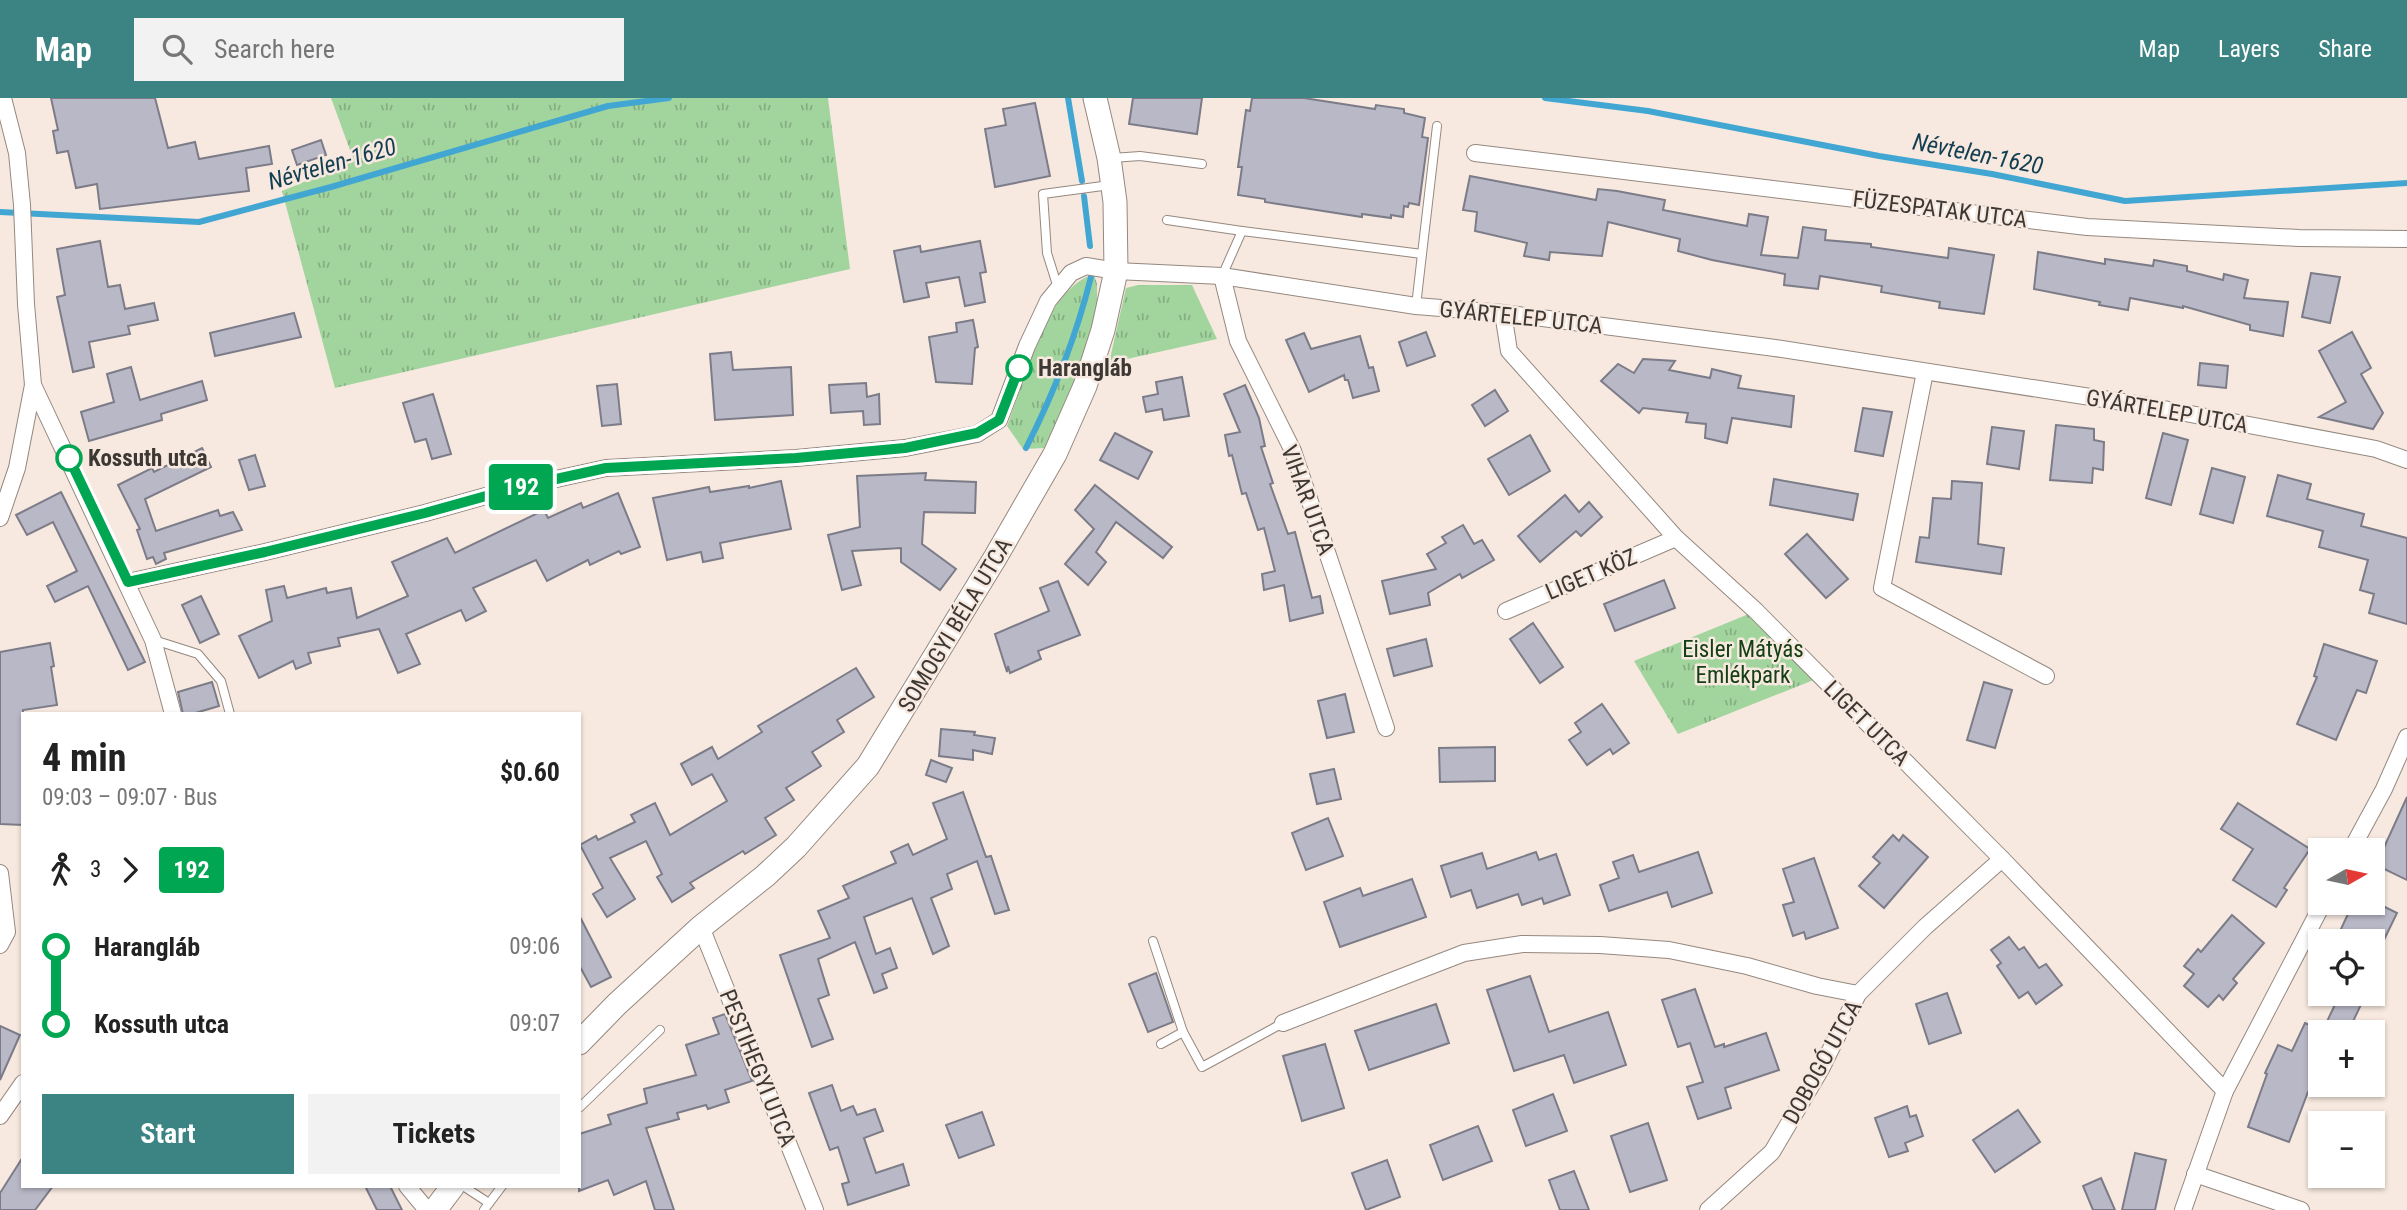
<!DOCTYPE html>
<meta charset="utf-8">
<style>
body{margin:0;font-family:"Roboto Condensed",sans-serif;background:#f2f2f2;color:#222;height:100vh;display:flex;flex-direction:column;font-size:26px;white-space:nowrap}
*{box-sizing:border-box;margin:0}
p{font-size:23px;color:#767676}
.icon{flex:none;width:38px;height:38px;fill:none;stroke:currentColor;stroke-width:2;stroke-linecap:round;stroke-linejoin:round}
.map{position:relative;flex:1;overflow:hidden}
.drawer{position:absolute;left:21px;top:614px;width:560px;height:476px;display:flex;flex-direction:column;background:#fff;border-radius:0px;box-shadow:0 2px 5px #0004}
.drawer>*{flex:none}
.badge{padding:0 14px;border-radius:5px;font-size:24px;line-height:46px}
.needle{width:46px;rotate:81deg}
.buttons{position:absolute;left:2308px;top:740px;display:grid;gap:14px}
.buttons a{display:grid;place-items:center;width:77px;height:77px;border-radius:0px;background:#fff;box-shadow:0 2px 5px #0004;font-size:35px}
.map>.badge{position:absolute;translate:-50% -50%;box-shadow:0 0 0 4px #fff}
.legs{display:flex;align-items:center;gap:10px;height:77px;padding:0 21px;font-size:23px}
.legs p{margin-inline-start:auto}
.head{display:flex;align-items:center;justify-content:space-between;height:119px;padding:0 21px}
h1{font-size:38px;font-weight:700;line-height:52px}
.cta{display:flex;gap:14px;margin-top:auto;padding:14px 21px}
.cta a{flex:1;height:80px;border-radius:0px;background:#3c8483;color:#fff;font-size:28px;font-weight:700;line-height:80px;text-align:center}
.cta a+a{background:#f2f2f2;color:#222}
ul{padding:0 21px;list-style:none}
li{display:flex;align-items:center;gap:24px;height:77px;font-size:26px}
li i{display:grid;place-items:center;width:10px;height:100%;margin:0 9px;background:currentColor}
li i::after{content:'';width:18px;height:18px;margin:-9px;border:5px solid;border-radius:50%;background:#fff}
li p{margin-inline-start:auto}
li:first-child i{background:linear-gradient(#0000 50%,currentColor 0)}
li:last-child i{background:linear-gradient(currentColor 50%,#0000 0)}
header{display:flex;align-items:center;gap:42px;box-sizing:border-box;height:98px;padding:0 35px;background:#3c8483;color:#fff}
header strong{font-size:33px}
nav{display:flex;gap:38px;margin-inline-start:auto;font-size:24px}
.search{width:490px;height:63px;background:#f2f2f2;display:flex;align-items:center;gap:18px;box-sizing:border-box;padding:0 24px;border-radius:0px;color:#767676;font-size:26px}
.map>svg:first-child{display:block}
</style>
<header>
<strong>Map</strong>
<div class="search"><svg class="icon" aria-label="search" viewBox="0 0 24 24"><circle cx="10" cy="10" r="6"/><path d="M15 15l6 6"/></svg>Search here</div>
<nav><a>Map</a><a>Layers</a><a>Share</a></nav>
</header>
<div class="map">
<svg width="2407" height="1112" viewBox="0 0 2407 1112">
<defs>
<pattern id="grass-tufts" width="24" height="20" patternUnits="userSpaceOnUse" patternTransform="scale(1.75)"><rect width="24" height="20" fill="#a2d59e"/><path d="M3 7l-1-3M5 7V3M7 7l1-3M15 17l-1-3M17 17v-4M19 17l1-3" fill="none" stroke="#85ae82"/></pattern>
</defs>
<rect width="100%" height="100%" fill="#f7e9df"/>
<g fill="url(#grass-tufts)">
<polygon points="331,0 828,0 850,171 335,290 282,93 354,63"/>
<path d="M1094,176L1097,186V210L1080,270L1070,304L1045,350L1023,351L1007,328C1024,283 1044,192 1094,176Z"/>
<polygon points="1138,187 1192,187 1217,241 1109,265 1126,190"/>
<polygon points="1756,513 1821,579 1678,636 1634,563"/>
</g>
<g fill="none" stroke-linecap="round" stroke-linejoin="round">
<g stroke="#42a6d3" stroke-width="6">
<polyline points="1068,0 1082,83"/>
<polyline points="1545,0 1648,13 1879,58 1992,76 2125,103 2407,85"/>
<polyline points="1084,98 1090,148"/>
<polyline points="0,114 199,124 331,89 608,8 669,0"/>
<path d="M1026,350C1054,295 1076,239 1091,179"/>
</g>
</g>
<g fill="#b8b8c7" stroke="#7c7c89" stroke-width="2">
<polygon points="51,0 155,0 168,50 195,44 199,61 269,48 272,66 246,70 249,93 100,111 97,86 76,90 68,53 57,55 53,33 58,32"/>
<polygon points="1133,0 1202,0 1197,36 1129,26"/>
<polygon points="1252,0 1304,0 1375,11 1376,7 1404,11 1404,15 1425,20 1422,39 1428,40 1419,107 1409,105 1408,109 1404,108 1403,119 1391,117 1391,120 1362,116 1362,119 1265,104 1265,101 1238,97 1242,69 1238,69 1246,12 1250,13"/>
<polygon points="1035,5 1050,78 995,89 985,31 1006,27 1003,11"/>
<polygon points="321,42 326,57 297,67 292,52"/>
<polygon points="1470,78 1596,102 1598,91 1617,93 1665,102 1663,112 1747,128 1749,116 1768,119 1761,157 1798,160 1803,129 1826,132 1825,142 1871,146 1871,149 1948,160 1949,150 1994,157 1984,216 1939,210 1940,204 1881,194 1882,188 1820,178 1818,191 1784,187 1785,176 1712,162 1678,153 1680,141 1608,124 1602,158 1550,154 1549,162 1524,158 1527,145 1475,133 1477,114 1463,112"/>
<polygon points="100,143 108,189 120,187 125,211 154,205 158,222 128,228 130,236 89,244 94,269 73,274 57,199 65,197 57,151"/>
<polygon points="980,143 986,174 980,175 985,204 965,208 959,179 926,185 929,199 904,204 894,153 920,148 921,154"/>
<polygon points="2038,154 2105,166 2105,161 2153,168 2154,162 2187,168 2187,173 2223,182 2224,176 2248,182 2244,200 2288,204 2283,238 2250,232 2250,227 2183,208 2183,210 2130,200 2128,212 2099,207 2100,204 2034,191"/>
<polygon points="2311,175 2340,179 2330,225 2302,219"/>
<polygon points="294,215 301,239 215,258 210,235"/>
<polygon points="973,222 978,249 975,250 972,286 936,284 929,239 957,234 956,225"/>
<polygon points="1426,234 1435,258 1407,268 1399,244"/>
<polygon points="2352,234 2371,270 2361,276 2383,315 2373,331 2319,319 2346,304 2319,253"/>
<polygon points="1304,235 1311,251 1360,238 1369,270 1373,269 1379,293 1353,300 1348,282 1345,282 1344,277 1309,294 1286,242"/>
<polygon points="731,254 733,272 791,269 793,317 715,322 710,256"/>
<polygon points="1643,261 1675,263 1669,272 1710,280 1712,271 1741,278 1738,290 1794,298 1791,329 1732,320 1727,345 1705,340 1706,326 1686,324 1688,315 1643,310 1639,315 1601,283 1618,266 1634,275"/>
<polygon points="2200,265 2228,268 2226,290 2198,287"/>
<polygon points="131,269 140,302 202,283 207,302 161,316 162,322 89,343 81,314 114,304 107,276"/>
<polygon points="1182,279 1189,318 1164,322 1162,311 1146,314 1143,299 1158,296 1156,284"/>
<polygon points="866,285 867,299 879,296 880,326 864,327 863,313 831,315 829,287"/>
<polygon points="617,286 621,326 602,328 597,288"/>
<polygon points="1245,287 1259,320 1265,348 1261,349 1273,385 1270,386 1288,436 1295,434 1312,500 1320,498 1323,515 1290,523 1284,487 1264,492 1262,476 1275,473 1264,430 1258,432 1246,395 1242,396 1232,357 1229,358 1225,337 1240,334 1224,296"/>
<polygon points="1495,292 1508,313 1485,328 1472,307"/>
<polygon points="433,296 451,356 432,361 426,341 415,344 403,305"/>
<polygon points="1863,310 1892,314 1883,358 1855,353"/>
<polygon points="2056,327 2094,331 2094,342 2104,344 2103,372 2093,370 2092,385 2050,382"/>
<polygon points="1992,329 2024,333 2019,371 1987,366"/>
<polygon points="1115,335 1152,354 1138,381 1100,362"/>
<polygon points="2163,335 2188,342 2171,407 2146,400"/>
<polygon points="1530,337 1550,373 1509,397 1488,361"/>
<polygon points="202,350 211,369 145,401 156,433 218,412 220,418 233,414 242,432 164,455 166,461 156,466 153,459 147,461 137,432 140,431 118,387 152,370 154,374"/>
<polygon points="255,357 265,388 249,392 239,362"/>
<polygon points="2212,370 2245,379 2233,425 2200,416"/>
<polygon points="926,375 925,382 976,384 975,415 924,414 922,446 956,471 940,492 901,464 901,450 852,453 861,487 842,492 828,437 860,429 857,378"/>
<polygon points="2278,377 2311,386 2307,401 2364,416 2361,428 2407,440 2407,526 2369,515 2374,496 2360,492 2368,462 2319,449 2323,433 2267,418"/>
<polygon points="1774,381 1858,396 1853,422 1770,407"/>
<polygon points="781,383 791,431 720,445 723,460 703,464 701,454 667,462 653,400 709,389 710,394 749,388 749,390"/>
<polygon points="1952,383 1982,385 1978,446 2004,450 2001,476 1916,464 1920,439 1929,440 1933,400 1951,401"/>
<polygon points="1095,387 1172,449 1163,460 1116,424 1096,454 1106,464 1088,487 1065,466 1094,431 1075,412"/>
<polygon points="61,394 145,564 128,572 88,488 55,504 47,488 77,473 53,424 27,437 16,417"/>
<polygon points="618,395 640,449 621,456 619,453 590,467 588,462 547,483 536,462 473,490 486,513 466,523 461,512 406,536 420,566 398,575 379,531 338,540 340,548 308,555 311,565 296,571 293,563 259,580 239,538 272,523 266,492 284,488 287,500 326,490 327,495 351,490 357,520 408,498 392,464 447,440 455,455 544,412 548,420 581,405 583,410"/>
<polygon points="1565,397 1579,414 1589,404 1602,419 1581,438 1576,433 1540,464 1518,438"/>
<polygon points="1463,427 1474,446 1482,442 1494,462 1462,480 1460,476 1428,495 1430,507 1390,516 1382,483 1436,471 1427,456 1446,445 1442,439"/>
<polygon points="1807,436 1848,481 1826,500 1785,456"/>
<polygon points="1664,482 1675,510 1615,533 1604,506"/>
<polygon points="1058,483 1080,537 1038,553 1041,561 1010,575 1008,568 1007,574 995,536 1049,513 1040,490"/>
<polygon points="201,498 219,536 200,545 182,507"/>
<polygon points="1533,525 1563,569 1540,585 1510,541"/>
<polygon points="1426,541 1432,568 1394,578 1387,551"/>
<polygon points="50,545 54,568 51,569 57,607 23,612 23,727 0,726 0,554"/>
<polygon points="2324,546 2377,563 2366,595 2357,592 2336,642 2297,626 2317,579 2314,578"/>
<polygon points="856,570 874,599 837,622 844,634 812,654 821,668 786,690 794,702 765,720 776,737 745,756 743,753 690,785 694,790 672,804 657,779 662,776 646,743 610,760 635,801 607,819 593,796 603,790 580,747 596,738 598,742 635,724 631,717 655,705 670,737 727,703 712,676 692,687 681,666 712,649 718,661 762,634 758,628"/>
<polygon points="212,584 219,608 192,616 183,616 178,594"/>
<polygon points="1984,584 2012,592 1995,650 1967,642"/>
<polygon points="1345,596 1354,634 1327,640 1318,603"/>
<polygon points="1602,606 1629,645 1613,656 1610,651 1587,667 1569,642 1581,634 1575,625"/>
<polygon points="941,631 975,634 974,637 995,640 992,656 973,652 973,662 939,658"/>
<polygon points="1495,649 1495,683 1440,684 1439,650"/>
<polygon points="931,662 952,670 946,684 926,677"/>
<polygon points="1334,671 1341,701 1317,706 1310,676"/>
<polygon points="963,694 986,759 991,758 1009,812 995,816 977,763 947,776 952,791 931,800 949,848 933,856 912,800 864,819 876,856 890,850 897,870 882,876 887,890 874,895 855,844 818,861 829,897 818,901 833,941 812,949 780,857 830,840 818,813 849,800 843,788 896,765 891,754 908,746 913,757 947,741 933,705"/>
<polygon points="2407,699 2407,782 2376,767"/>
<polygon points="2238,705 2310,751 2284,790 2287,792 2276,809 2233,782 2253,751 2221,731"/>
<polygon points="1328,720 1343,758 1306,772 1292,735"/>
<polygon points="1893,737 1899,743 1903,737 1928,759 1884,810 1859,788 1880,765 1873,759"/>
<polygon points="1536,754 1539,762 1556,756 1570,797 1544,806 1542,800 1522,807 1518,796 1477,810 1471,792 1451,799 1441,768 1482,755 1487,771"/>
<polygon points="1698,754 1712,795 1672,809 1667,794 1609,813 1600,787 1619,780 1613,764 1633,757 1639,774"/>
<polygon points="1814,760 1838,830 1806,841 1804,834 1793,838 1783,807 1794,804 1783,771"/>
<polygon points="1412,781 1426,819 1340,849 1324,804 1360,790 1363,798"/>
<polygon points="2353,805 2377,805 2397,815 2383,844 2335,844"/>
<polygon points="579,817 611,879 591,889 579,867"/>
<polygon points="2232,817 2264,845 2233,881 2237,885 2223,902 2219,897 2208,909 2184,888 2194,876 2184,868 2198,851 2201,854"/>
<polygon points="2009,839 2019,852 2024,849 2039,870 2046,866 2062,887 2036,906 2028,894 2019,900 1997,868 2001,865 1991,852"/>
<polygon points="1156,875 1173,924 1148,934 1129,886"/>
<polygon points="1530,878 1549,934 1608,914 1626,967 1574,985 1564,957 1514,973 1487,892"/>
<polygon points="1695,891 1715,949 1724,946 1724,949 1766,935 1779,972 1725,990 1731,1010 1698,1021 1687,989 1703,984 1690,945 1678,949 1662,902"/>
<polygon points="1947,895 1961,935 1929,946 1916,906"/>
<polygon points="2340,896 2366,896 2348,934 2322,934"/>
<polygon points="1436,906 1449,945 1369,972 1355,933"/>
<polygon points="725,916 752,983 725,992 729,1004 708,1011 706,1007 677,1015 679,1021 646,1030 674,1112 655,1112 646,1083 614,1097 608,1082 579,1093 579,1036 611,1026 608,1017 647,1005 644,991 696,977 686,947 719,936 713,920"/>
<polygon points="2305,925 2320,932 2320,976 2312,995 2308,994 2289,1044 2248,1029 2267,976 2265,975 2278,947 2292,953"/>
<polygon points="0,928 20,937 0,982"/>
<polygon points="1325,946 1344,1010 1302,1023 1283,958"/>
<polygon points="832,987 841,1013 853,1008 857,1017 875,1011 883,1033 864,1040 876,1075 903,1066 909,1087 848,1107 842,1086 849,1084 838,1049 830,1052 809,995"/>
<polygon points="1553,996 1567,1033 1526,1048 1513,1012"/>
<polygon points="1907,1008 1910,1019 1916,1017 1923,1038 1905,1045 1908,1053 1889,1059 1875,1020"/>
<polygon points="2018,1012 2040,1044 1995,1074 1973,1042"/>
<polygon points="982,1014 994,1047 959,1060 946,1027"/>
<polygon points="1648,1025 1667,1082 1630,1094 1611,1038"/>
<polygon points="1478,1028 1492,1063 1443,1082 1430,1047"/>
<polygon points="2135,1055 2166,1062 2155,1112 2122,1112"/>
<polygon points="23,1059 23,1088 53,1088 35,1112 0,1112 0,1095"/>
<polygon points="1387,1062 1400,1099 1366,1112 1352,1075"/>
<polygon points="1574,1073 1589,1112 1560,1112 1549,1082"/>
<polygon points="2101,1080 2115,1112 2093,1112 2083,1088"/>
<polygon points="365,1088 390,1088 402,1112 377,1112"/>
</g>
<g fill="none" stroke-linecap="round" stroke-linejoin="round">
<defs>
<g id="lane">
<polyline points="1112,60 1140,58 1202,66"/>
<polyline points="1167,122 1242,133"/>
<polyline points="1422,156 1437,28"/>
<polyline points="1222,178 1242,133 1422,156 1416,208"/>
<polyline points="1058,190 1047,155 1043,96 1110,87"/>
<polyline points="154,542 198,556 221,583 230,616"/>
<polyline points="1153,843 1183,934"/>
<polyline points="1161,946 1183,934 1202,969 1283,925"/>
<polyline points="579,1010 660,932"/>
<polyline points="463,1088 489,1105"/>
<polyline points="484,1112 502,1088"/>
</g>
<g id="street">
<polyline points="3,0 17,55 22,107 26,206 33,287 153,542 173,616"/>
<polyline points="1475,55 2087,129 2299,140 2407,141"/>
<polyline points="1222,178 1238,243 1293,353 1386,630"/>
<polyline points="1503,215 1509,253 1676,440 1756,513 2002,761 2225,993"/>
<polyline points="1925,274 1882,490 2046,578"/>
<polyline points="0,420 17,370 33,287"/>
<polyline points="128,484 265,454 425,415 511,391 606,370 796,360 905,350 977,336 999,322 1027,248 1048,203 1071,175 1086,168 1116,173 1222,178 1416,208 1503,215 1775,250 2148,308 2376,351 2407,362"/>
<polyline points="1506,513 1676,440"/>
<polyline points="2351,752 2384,691 2407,639"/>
<polyline points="0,775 7,834 0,847"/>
<polyline points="701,829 815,1112"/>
<polyline points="1283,925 1464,855 1522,846 1600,847 1669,852 1747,868 1817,888 1858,896"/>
<polyline points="0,1018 23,985"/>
<polyline points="2195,1076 2301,1112"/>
<polyline points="407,1088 427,1112"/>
<polyline points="1708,1112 1772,1054 1821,971 1858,896 1925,829 2002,761"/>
<polyline points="2183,1112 2225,993 2323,805"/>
</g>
<g id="secondary">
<polyline points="579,945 617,906 701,829 765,778 796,749 868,668 995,460 1055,356 1085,288 1103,232 1116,173 1115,104 1109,60 1095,0"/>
<polyline points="435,1112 453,1088"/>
</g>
</defs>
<use href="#lane" stroke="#95887f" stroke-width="10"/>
<use href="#street" stroke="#95887f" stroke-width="18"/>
<use href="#secondary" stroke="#95887f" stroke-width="25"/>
<use href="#lane" stroke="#fff" stroke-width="8"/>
<use href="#street" stroke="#fff" stroke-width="16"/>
<use href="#secondary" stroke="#fff" stroke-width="23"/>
</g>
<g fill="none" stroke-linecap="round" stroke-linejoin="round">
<defs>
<polyline id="line-1" points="69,360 128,484 265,454 425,415 511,391 606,370 796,360 905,350 977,335 999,322 1019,270"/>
</defs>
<use href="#line-1" stroke="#fff" stroke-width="16"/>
<use href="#line-1" stroke="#00a651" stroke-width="10"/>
</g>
<g fill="#fff" stroke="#00a651" stroke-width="3.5">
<circle cx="1019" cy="270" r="12"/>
<circle cx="69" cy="360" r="12"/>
</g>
<g text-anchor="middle" stroke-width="5" stroke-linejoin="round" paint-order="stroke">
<g font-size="23" fill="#3d3834" stroke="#f7e9df">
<text transform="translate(1940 111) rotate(7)" y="8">FÜZESPATAK UTCA</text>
<text transform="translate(1521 219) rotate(6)" y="8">GYÁRTELEP UTCA</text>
<text transform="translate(2167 313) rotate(10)" y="8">GYÁRTELEP UTCA</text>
<text transform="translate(1308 402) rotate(70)" y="8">VIHAR UTCA</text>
<text transform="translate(1591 476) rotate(-23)" y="8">LIGET KÖZ</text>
<text transform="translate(955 527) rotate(-59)" y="8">SOMOGYI BÉLA UTCA</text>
<text transform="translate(1867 625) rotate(45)" y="8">LIGET UTCA</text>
<text transform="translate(1822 964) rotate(-61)" y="8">DOBOGÓ UTCA</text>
<text transform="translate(758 970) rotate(68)" y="8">PESTIHEGYI UTCA</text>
</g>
<g font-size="23" font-weight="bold" fill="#3d3834" stroke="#f7e9df" text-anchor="start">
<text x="1038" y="278">Harangláb</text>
<text x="88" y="368">Kossuth utca</text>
</g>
<g font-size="23" fill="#154015" stroke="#f7e9df">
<text x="1743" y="559">Eisler Mátyás<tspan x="1743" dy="26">Emlékpark</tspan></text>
</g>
<g font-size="24" font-style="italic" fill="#133e51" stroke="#f7e9df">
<text transform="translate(1978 56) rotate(11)" y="8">Névtelen-1620</text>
<text transform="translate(332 66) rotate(-16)" y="8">Névtelen-1620</text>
</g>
</g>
</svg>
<div class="buttons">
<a><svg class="needle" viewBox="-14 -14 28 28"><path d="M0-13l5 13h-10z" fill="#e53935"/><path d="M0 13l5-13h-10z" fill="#767676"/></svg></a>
<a><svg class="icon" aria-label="locate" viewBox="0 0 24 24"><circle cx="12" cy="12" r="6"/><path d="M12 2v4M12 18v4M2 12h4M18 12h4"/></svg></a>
<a>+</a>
<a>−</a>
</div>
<b class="badge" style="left:521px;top:389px;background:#00a651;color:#fff">192</b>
<section class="drawer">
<div class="head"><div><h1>4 min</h1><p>09:03 – 09:07 · Bus</p></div><b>$0.60</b></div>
<div class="legs"><svg class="icon" aria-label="walk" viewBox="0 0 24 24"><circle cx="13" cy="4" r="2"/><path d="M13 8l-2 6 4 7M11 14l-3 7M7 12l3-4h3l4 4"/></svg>3<svg class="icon" aria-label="forward" viewBox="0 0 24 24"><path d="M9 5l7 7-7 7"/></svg><b class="badge" style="background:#00a651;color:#fff">192</b></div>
<ul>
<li><i style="color:#00a651"></i><b>Harangláb</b><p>09:06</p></li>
<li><i style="color:#00a651"></i><b>Kossuth utca</b><p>09:07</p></li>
</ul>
<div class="cta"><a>Start</a><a>Tickets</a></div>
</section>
</div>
